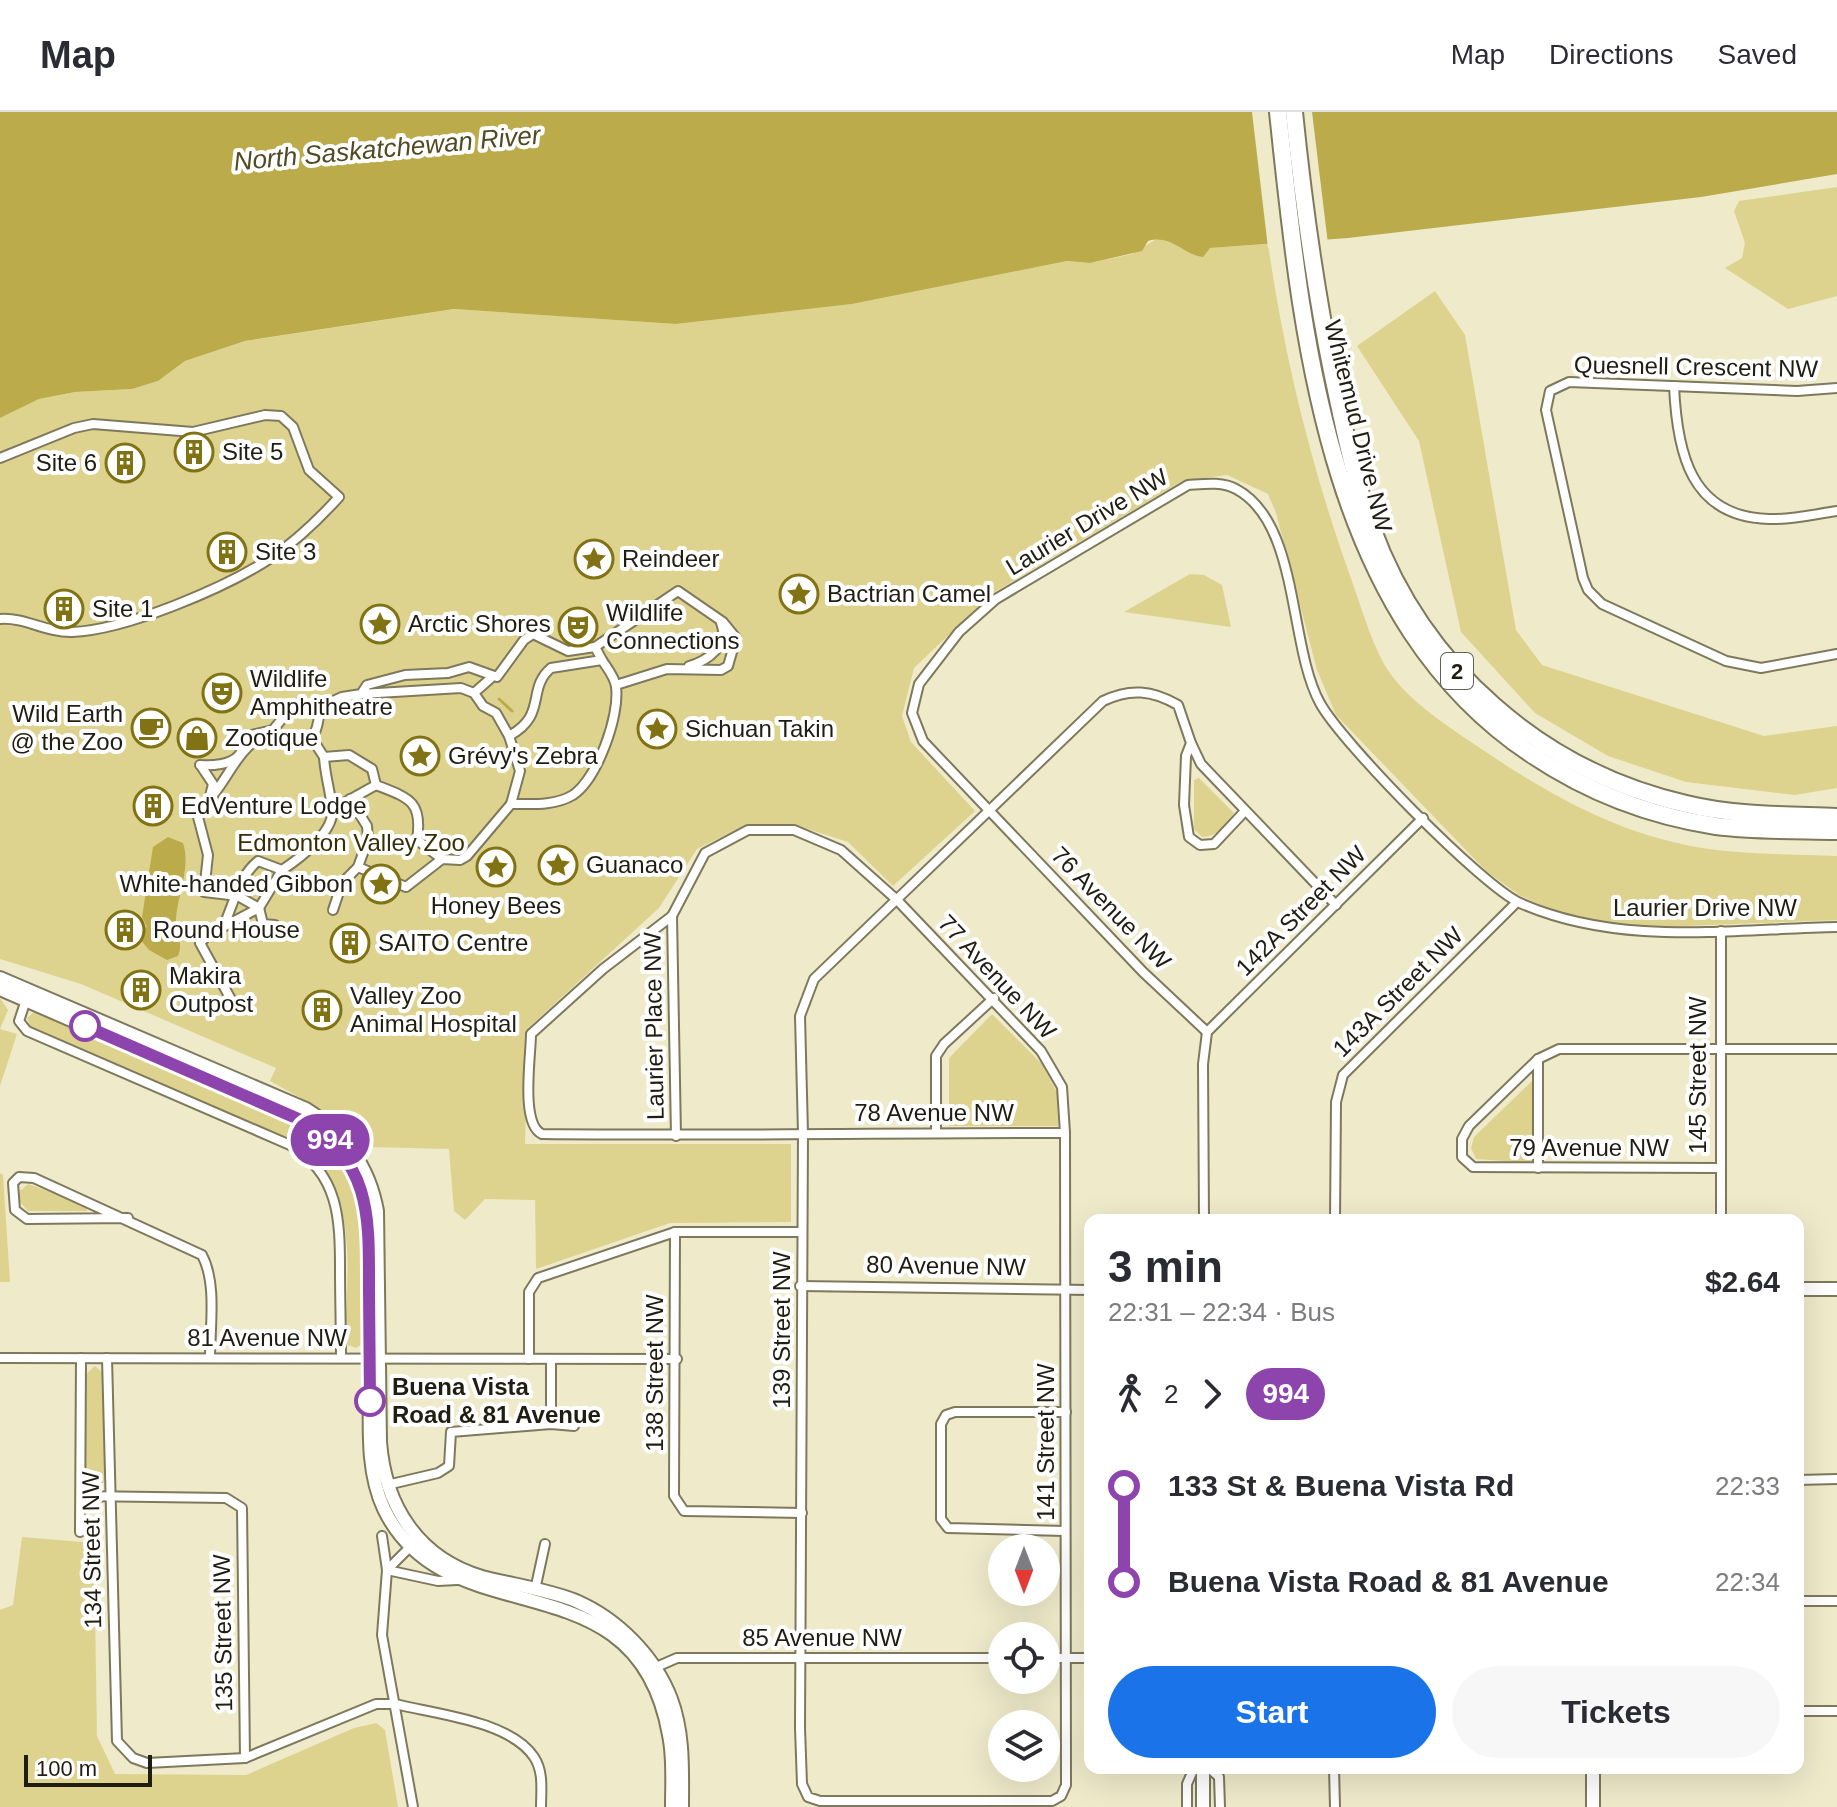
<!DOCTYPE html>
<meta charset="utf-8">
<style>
body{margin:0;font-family:Helvetica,sans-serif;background:#f7f7f7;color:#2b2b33;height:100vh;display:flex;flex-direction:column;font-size:30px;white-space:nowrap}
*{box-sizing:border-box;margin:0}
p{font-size:26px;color:#7c7c81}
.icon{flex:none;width:44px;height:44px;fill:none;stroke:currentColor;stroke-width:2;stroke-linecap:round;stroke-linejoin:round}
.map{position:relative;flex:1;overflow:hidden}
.drawer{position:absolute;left:1084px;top:1102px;width:720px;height:560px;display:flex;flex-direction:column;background:#fff;border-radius:16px;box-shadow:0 8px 32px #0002}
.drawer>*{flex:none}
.badge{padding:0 16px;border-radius:26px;font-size:28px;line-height:52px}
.needle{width:52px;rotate:180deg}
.controls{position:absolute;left:988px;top:1422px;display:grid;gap:16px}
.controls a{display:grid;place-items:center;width:72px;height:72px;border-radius:50%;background:#fff;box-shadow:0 8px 32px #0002;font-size:40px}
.scale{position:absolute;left:24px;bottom:20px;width:128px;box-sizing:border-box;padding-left:8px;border:4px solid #201e12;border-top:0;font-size:22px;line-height:28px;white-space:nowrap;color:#201e12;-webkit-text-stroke:6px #fff;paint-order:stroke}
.map>.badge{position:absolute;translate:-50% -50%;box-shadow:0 0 0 4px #fff}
.legs{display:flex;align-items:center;gap:12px;height:88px;padding:0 24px;font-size:26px}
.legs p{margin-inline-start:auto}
.overview{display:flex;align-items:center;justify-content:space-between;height:136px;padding:0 24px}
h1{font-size:44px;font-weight:700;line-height:60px}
.action{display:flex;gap:16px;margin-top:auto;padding:16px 24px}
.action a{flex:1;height:92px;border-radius:48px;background:#1a73e8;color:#fff;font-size:32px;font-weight:700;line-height:92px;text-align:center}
.action a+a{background:#f7f7f7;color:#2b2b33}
ul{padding:0 24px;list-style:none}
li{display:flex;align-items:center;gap:28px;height:96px;font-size:30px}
li i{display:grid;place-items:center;width:12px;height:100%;margin:0 10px;background:currentColor}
li i::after{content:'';width:20px;height:20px;margin:-10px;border:6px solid;border-radius:50%;background:#fff}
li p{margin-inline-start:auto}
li:first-child i{background:linear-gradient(#0000 50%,currentColor 0)}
li:last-child i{background:linear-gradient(currentColor 50%,#0000 0)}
header{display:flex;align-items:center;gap:48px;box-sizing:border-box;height:112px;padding:0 40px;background:#fff;border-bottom:2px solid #e1e1e2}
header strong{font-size:38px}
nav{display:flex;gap:44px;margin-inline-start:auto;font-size:28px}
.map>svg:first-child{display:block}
</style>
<header>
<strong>Map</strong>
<nav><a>Map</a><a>Directions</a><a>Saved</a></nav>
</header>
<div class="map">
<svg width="1837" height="1695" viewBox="0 0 1837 1695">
<rect width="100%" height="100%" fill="#efeaca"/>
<g fill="#ded38e">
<polygon points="1837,75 1837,184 1788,197 1725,156 1742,146 1745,131 1734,99 1739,89"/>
<path d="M1158,126L1178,131L1197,144L1209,136L1268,132C1284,244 1311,354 1349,461C1360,490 1369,525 1384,552C1403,585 1443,611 1474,632C1540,677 1607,717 1686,733C1735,743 1787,742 1837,744V808L1636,816L1559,801L1519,783L1486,759L1336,603L1317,558L1276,401L1268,382L1227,363L1182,369L993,481L914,556L902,604L911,630L975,699L893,774L848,730L795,713H746L697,737L659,796L528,916L525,1032H791V1110L670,1111L536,1157L535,1088L485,1087L465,1108L454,1099L449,1037L369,1035L326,1000L270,969L276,956L81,872L0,847V306L39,287L75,280L132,277L158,269L185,249L245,229L455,197L676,212L852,192L1067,149L1090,151L1132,142Z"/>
<polygon points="1435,179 1465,223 1516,518 1542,553 1764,624 1837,614 1837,676 1795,683 1686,670 1608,644 1535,601 1461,520 1419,329 1357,234"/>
<polygon points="1190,462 1204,463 1222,473 1231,515 1124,500"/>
<path d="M1199,666L1234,701C1224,714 1219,724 1202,725L1194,717V668Z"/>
<polygon points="0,886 8,898 0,917 17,922 0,974"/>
<path d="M35,899L309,1018C320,1027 332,1037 341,1048C376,1089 364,1178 365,1230L356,1236L345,1232C346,1160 364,1069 289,1028L31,916L27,906Z"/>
<polygon points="992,902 1042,952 1057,980 1058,1014 949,1014 949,946"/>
<polygon points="1532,969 1533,1051 1476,1047 1471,1036 1474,1025"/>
<polygon points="0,1061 3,1063 10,1170 0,1170"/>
<polygon points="28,1072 87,1093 87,1099 28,1099 20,1090 20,1079"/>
<polygon points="95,1254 104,1262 104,1370 94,1379 85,1371 85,1263"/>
<polygon points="22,1425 94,1431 97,1624 115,1662 246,1663 354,1616 376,1611 385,1618 398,1695 0,1695 0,1498 13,1493"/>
</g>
<g fill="#bbab4b">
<path d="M0,0H1837V62L1701,85L1348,126L1210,136L1203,145C1183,143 1172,122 1148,129L1142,139L1090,151L1067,149L852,192L676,212L454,197L245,229L185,249L158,269L132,277L75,280L39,287L0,306Z"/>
<path d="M168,725L183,731C191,754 178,782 176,807C175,820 184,831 178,844L167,848L149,838L139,826L140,818L147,815L142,805L153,735Z"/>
</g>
<polygon fill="#efeaca" points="1252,0 1312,0 1328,132 1268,136"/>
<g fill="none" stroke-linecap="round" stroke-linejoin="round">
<polyline stroke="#bbab4b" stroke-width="3" points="499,587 512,599"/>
<defs>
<g id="street">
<path d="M1674,274C1677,340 1690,405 1769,407C1791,408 1815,402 1837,399"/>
<polyline points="1837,276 1797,279 1569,270 1550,279 1546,298 1583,466 1588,478 1602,492 1726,549 1761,556 1837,542"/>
<path d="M0,346L74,316L93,312L193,320L265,303L281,304L293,315L309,358L339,385C319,407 296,429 271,446C225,476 126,518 72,520C47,521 25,505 0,507"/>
<polyline points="595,535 678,479 723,510 736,526 728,554 721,558 667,557 616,573"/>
<path d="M689,554C708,549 730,532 721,511"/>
<polyline points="474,581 491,566"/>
<polyline points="509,624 520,659 511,692"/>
<path d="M311,625L324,645L349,643L372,657L376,673C409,686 423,689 417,728L442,747"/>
<polyline points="1191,631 1201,652 1336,793"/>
<path d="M200,653C211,654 231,653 239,643C243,638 243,630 247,624L273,618L294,592L318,596L342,585L361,582L461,576L474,581L483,594L496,601L509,624C548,603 526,577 551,556L602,548L595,535L568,539L533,522L524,528L497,565L469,555L448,561L405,563L367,573L361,582"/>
<path d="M201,654L213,672L209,688C229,666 237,636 267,621C283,622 303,640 315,620C319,612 318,603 322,595"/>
<polyline points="209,688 198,705 208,743 204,780 238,784 259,796 263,812 275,813"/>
<polyline points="333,697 376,673"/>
<path d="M358,755L406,775L442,747L460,748L467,744L511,692C531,692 555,694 573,683C597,667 620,604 616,575C615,565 607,556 602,548"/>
<polyline points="333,798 342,771 358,755 368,727 367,714 350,687"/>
<polyline points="672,804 676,1024"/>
<path d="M223,815C234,792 238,765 258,749L282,758C299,747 336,719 332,696C330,678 325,663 324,645"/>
<polyline points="1721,819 1721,1108"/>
<path d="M26,888L19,909L27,919L290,1033C339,1062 340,1107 340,1158C340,1188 341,1217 341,1246"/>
<polyline points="234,893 200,831 208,823 259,796 282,758"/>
<path d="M1207,920L1143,860L923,629L912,601L919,572L959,520L996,487L1188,373C1203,372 1222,369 1236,377C1300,411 1288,533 1320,591C1341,630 1482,774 1520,791C1620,835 1731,817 1837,815"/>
<polyline points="1207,920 1423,706"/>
<polyline points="1538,947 1538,1056"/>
<polyline points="936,1021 936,944 944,932 994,886"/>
<path d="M1065,1021C891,1021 716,1024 542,1022C520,1012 531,944 531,922L603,857L672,804L705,741L748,718H794L841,738L897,788L1041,939L1062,975L1065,1021L1066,1673L1061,1684L1052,1689H820L808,1685L802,1672L800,1616L803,1021L800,904L814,867L1103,589C1130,576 1152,578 1178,593L1191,631L1186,644L1184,693L1189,725L1200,733L1214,732L1245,699"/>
<polyline points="1720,1056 1473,1055 1462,1045 1462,1027 1469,1014 1538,947 1559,937 1837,937"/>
<path d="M128,1106L27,1107L15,1098L13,1071L19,1065L34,1066L202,1143C217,1171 210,1215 210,1246"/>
<polyline points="1204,1108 1203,952 1207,920"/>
<polyline points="1335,1108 1336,990 1343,963 1517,790"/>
<polyline points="675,1120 674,1384 684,1399 802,1401"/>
<polyline points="800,1174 1090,1178"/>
<polyline points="0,1246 677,1247"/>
<path d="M107,1246L117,1629L133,1646L147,1651L245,1646L376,1592H395C436,1602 510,1609 534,1645C544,1660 541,1679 541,1695"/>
<polyline points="529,1247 529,1180 538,1166 675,1120 802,1120"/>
<polyline points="551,1247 551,1312"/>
<polyline points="1798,1368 1837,1367"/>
<polyline points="387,1373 438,1361 449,1354 451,1320 551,1312 574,1314"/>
<polyline points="81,1384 226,1386 242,1396 245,1646"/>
<polyline points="1065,1419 948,1416 941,1407 941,1312 946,1303 955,1300 1066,1300"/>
<polyline points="80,1420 81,1246"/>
<polyline points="382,1424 387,1458 382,1523 413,1695"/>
<polyline points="387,1458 438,1469 457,1468"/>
<polyline points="387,1458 414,1431"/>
<polyline points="535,1478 545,1432"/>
<polyline points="1798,1489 1837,1489"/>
<polyline points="1046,1546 1090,1546"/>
<polyline points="654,1556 677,1546 1002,1546"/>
<polyline points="1798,1599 1837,1599"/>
<polyline points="1209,1656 1219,1665 1220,1695"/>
<polyline points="1334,1656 1335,1695"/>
<polyline points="1187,1695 1187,1672 1194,1656"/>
</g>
<g id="secondary">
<path d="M0,866L306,997C345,1021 369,1054 377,1099L380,1330C385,1394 418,1446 482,1465C513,1473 546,1477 576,1489C618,1507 655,1545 671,1587C684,1622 682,1659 682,1695"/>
<path d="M0,877L303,1009C339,1030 361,1061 368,1103C372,1159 369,1216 370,1272C370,1314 366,1358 384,1397C448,1529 637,1439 669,1623C674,1646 672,1671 672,1695"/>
<polyline points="1798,1177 1837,1177"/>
<polyline points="1203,1695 1203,1656"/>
<polyline points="1593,1695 1593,1656"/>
</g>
<g id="highway">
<path d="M1278,0C1302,225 1326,505 1531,642C1586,679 1650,704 1716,714C1756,719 1797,718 1837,719"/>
<path d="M1294,0C1303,89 1315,176 1333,264C1344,315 1354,367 1372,416C1423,556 1542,659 1686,692C1735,704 1787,703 1837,705"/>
</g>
</defs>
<use href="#street" stroke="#7e795c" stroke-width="12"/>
<use href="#secondary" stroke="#7e795c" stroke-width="16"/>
<use href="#highway" stroke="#7e795c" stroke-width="20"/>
<use href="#street" stroke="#fff" stroke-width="8"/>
<use href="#secondary" stroke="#fff" stroke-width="12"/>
<use href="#highway" stroke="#fff" stroke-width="16"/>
</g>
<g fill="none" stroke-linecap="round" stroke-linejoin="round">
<defs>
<path id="line-1" d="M85,914L303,1009C372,1050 369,1106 369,1177C369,1214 370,1252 370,1289"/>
</defs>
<use href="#line-1" stroke="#fff" stroke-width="18"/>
<use href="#line-1" stroke="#8e44ad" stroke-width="12"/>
</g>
<defs>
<symbol id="building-ring" viewBox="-11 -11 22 22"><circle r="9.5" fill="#fff" stroke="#817314" stroke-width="1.5"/><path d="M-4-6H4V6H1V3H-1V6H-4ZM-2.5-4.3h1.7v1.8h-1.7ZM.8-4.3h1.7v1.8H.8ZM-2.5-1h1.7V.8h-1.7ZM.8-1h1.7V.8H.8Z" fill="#817314"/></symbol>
<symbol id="sight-ring" viewBox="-11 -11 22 22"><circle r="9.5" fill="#fff" stroke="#817314" stroke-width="1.5"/><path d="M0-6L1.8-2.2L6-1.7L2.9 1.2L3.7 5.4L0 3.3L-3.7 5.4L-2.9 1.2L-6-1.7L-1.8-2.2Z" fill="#817314"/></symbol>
<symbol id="theatre-ring" viewBox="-11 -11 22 22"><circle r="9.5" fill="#fff" stroke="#817314" stroke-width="1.5"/><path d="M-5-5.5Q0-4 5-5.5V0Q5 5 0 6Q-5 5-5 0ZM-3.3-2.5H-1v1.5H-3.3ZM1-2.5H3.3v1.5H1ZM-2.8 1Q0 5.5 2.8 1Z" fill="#817314"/></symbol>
<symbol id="cafe-ring" viewBox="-11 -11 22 22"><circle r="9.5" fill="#fff" stroke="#817314" stroke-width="1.5"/><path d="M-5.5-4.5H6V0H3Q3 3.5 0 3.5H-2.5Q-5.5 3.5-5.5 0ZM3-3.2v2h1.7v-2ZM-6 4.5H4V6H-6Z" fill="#817314"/></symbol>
<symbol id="shop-ring" viewBox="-11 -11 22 22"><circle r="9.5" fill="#fff" stroke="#817314" stroke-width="1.5"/><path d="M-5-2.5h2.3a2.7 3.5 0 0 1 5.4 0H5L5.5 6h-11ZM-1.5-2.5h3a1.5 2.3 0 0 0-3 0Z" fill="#817314"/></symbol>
</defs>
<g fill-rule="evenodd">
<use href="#building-ring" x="172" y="318" width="44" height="44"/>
<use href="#building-ring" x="103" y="329" width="44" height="44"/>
<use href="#building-ring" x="205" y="418" width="44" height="44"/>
<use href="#sight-ring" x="572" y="425" width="44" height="44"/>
<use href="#sight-ring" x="777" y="460" width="44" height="44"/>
<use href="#building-ring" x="42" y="475" width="44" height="44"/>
<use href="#sight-ring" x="358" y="490" width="44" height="44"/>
<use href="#theatre-ring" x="556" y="493" width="44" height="44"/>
<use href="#theatre-ring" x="200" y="559" width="44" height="44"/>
<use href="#cafe-ring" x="129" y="594" width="44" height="44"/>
<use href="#sight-ring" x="635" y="595" width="44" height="44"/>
<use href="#shop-ring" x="175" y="604" width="44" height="44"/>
<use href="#sight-ring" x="398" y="622" width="44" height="44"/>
<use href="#building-ring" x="131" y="672" width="44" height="44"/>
<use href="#sight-ring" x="536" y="731" width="44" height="44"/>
<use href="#sight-ring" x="474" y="733" width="44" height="44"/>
<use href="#sight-ring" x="359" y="750" width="44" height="44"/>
<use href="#building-ring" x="103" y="796" width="44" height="44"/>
<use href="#building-ring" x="328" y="809" width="44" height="44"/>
<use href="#building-ring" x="119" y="856" width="44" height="44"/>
<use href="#building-ring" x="300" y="876" width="44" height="44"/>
</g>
<g fill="#fff" stroke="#8e44ad" stroke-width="4">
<circle cx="85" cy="914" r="14"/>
<circle cx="370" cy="1289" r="14"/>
</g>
<g text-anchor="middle" stroke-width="8" stroke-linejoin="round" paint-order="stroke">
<rect fill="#fff" stroke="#636259" stroke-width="2" x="1441" y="541" width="32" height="36" rx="6"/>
<g font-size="22" font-weight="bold" fill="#201e12">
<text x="1457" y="567">2</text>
</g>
<g font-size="24" fill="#201e12" stroke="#fff">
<text transform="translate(1696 255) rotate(1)" y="8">Quesnell Crescent NW</text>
<text transform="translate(1358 314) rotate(76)" y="8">Whitemud Drive NW</text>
<text transform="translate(1087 410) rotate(-31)" y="8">Laurier Drive NW</text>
<text transform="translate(1111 796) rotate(46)" y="8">76 Avenue NW</text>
<text x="1705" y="804">Laurier Drive NW</text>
<text transform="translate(1301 799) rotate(-45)" y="8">142A Street NW</text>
<text transform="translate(997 865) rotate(47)" y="8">77 Avenue NW</text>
<text transform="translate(1398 880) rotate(-45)" y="8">143A Street NW</text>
<text transform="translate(654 914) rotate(-91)" y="8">Laurier Place NW</text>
<text transform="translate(1698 963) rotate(-90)" y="8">145 Street NW</text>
<text x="934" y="1009">78 Avenue NW</text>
<text x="1589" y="1044">79 Avenue NW</text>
<text transform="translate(946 1154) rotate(1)" y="8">80 Avenue NW</text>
<text transform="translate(782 1218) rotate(-90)" y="8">139 Street NW</text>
<text x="267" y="1234">81 Avenue NW</text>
<text transform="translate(655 1261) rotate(-90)" y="8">138 Street NW</text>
<text transform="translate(1046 1330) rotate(-90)" y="8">141 Street NW</text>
<text transform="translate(92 1438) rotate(-91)" y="8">134 Street NW</text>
<text transform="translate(223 1521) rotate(-91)" y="8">135 Street NW</text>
<text x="822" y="1534">85 Avenue NW</text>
</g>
<g font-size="24" fill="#201e12" stroke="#fff" text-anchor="start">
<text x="222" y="348">Site 5</text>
<text x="97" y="359" text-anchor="end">Site 6</text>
<text x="255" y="448">Site 3</text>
<text x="622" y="455">Reindeer</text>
<text x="827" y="490">Bactrian Camel</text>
<text x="92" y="505">Site 1</text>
<text x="606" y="509">Wildlife<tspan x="606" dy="28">Connections</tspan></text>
<text x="408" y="520">Arctic Shores</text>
<text x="250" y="575">Wildlife<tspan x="250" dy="28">Amphitheatre</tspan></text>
<text x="123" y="610" text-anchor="end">Wild Earth<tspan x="123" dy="28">@ the Zoo</tspan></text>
<text x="685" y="625">Sichuan Takin</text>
<text x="225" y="634">Zootique</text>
<text x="448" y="652">Grévy's Zebra</text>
<text x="181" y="702">EdVenture Lodge</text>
<text x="586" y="761">Guanaco</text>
<text x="353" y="780" text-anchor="end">White-handed Gibbon</text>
<text x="496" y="802" text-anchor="middle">Honey Bees</text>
<text x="153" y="826">Round House</text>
<text x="378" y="839">SAITO Centre</text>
<text x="169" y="872">Makira<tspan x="169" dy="28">Outpost</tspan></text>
<text x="350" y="892">Valley Zoo<tspan x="350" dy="28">Animal Hospital</tspan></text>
</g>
<g font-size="24" fill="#362f05" stroke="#fff">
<text x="351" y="739">Edmonton Valley Zoo</text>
</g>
<g font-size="24" font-weight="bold" fill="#201e12" stroke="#fff" text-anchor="start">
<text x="392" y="1283">Buena Vista<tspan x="392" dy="28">Road &amp; 81 Avenue</tspan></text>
</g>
<g font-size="26" font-style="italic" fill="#514a22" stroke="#fff">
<text transform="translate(387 36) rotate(-5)" y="9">North Saskatchewan River</text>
</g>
</g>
</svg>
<div class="controls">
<a><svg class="needle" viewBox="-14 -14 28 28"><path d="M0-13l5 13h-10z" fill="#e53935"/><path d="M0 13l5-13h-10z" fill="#7c7c81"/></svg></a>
<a><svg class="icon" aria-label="locate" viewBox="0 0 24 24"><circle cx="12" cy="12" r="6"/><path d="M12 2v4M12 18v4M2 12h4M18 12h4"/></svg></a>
<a><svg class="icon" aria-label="layers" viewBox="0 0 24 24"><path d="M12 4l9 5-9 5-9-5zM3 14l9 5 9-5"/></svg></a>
</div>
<div class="scale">100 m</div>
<b class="badge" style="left:330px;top:1028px;background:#8e44ad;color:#fff">994</b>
<section class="drawer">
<div class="overview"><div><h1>3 min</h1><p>22:31 – 22:34 · Bus</p></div><b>$2.64</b></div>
<div class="legs"><svg class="icon" aria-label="walk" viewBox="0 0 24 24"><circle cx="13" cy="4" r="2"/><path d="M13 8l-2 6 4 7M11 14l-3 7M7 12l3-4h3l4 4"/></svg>2<svg class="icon" aria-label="forward" viewBox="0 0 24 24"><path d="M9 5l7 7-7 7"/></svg><b class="badge" style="background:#8e44ad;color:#fff">994</b></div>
<ul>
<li><i style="color:#8e44ad"></i><b>133 St &amp; Buena Vista Rd</b><p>22:33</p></li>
<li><i style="color:#8e44ad"></i><b>Buena Vista Road &amp; 81 Avenue</b><p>22:34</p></li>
</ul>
<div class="action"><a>Start</a><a>Tickets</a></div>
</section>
</div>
